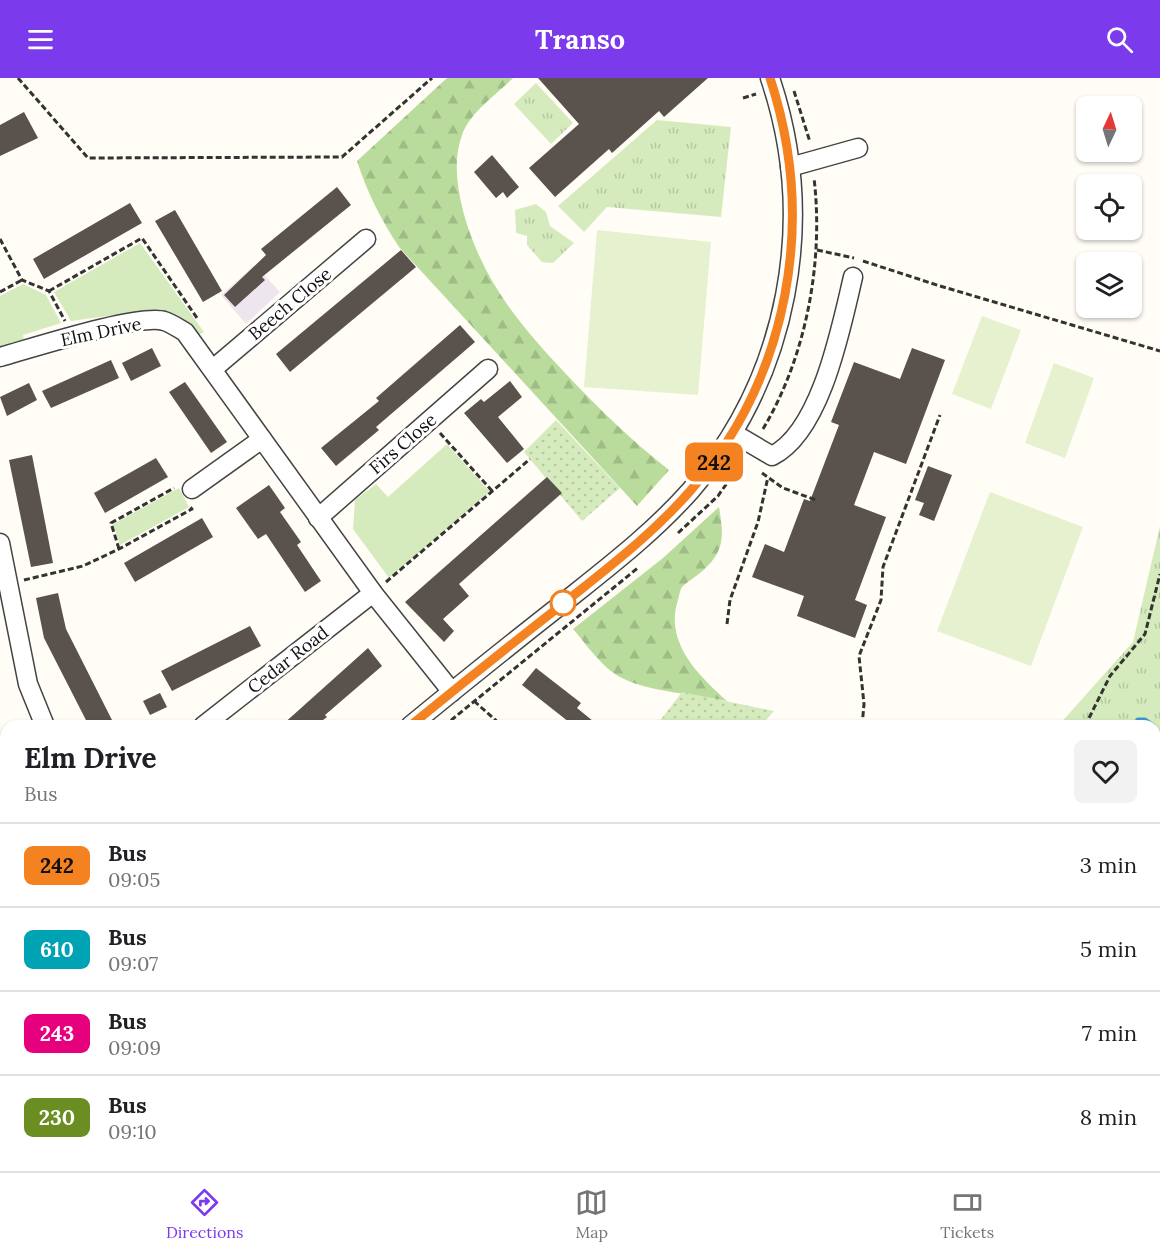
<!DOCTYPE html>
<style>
body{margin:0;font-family:Lora,serif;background:#f2f2f2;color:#202124;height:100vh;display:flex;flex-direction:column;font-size:22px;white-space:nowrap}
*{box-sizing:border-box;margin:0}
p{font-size:20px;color:#757577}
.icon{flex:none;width:33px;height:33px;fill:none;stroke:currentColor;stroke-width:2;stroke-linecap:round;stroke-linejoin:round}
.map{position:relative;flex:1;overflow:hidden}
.details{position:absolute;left:0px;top:642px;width:1161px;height:452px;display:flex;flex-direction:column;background:#fff;border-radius:18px 18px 0 0;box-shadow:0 2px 4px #0004}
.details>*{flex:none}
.badge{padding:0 12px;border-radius:9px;font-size:21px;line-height:39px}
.needle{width:39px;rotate:4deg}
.controls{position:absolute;left:1076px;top:18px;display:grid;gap:12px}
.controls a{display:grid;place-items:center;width:66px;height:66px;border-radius:9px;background:#fff;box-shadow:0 2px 4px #0004;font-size:30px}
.map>.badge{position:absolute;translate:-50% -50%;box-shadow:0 0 0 3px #fff}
.round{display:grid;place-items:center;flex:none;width:63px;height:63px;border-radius:9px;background:#f2f2f2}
.overview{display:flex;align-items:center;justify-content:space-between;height:102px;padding:0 24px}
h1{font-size:28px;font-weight:700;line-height:45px}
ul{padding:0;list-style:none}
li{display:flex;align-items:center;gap:18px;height:84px;padding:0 24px;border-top:2px solid #e0e0e0}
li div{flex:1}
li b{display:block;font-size:22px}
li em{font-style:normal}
li .badge{min-width:66px;font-weight:700;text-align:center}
header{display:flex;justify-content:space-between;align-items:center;height:78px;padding:0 24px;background:#7c3aed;color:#fff;font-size:27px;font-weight:700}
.tabs{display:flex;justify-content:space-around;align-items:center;height:84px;border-top:2px solid #e0e0e0;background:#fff;font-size:16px;color:#757577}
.tabs a{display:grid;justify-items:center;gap:3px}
.tabs .active{color:#7c3aed}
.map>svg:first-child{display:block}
</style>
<header><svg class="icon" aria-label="menu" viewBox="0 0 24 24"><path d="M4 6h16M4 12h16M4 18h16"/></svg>Transo<svg class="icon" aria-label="search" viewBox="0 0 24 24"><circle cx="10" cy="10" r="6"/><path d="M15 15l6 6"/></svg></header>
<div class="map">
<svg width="1160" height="1093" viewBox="0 0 1160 1093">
<defs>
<pattern id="forest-firs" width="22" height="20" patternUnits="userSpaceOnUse" patternTransform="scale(1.5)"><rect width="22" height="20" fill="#b9dc9c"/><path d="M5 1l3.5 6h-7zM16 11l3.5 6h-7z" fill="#9ebc85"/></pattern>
<pattern id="park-tufts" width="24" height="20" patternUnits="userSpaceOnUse" patternTransform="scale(1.5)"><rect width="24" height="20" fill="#d5ebbd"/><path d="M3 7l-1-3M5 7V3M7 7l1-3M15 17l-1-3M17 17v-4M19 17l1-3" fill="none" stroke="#b6c8a1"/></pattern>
<pattern id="garden-dots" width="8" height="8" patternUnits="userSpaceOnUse" patternTransform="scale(1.5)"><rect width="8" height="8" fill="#d5ebbd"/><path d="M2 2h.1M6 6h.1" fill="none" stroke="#b6c8a1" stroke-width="1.8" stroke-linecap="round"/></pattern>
</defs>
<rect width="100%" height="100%" fill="#fffdf5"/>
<polygon fill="#eee6ef" points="255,187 280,214 246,246 221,217"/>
<g fill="#d5ebbd">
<polygon points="140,165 204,254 197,258 175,238 151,232 71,243 54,214"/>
<polygon points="23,206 46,217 61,245 23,257 24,262 0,269 0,218"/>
<polygon points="447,366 490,414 389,500 353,451 355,422 376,406 388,419"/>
<polygon points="179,410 189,429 120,467 113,446"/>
</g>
<g fill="url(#forest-firs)">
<path d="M447,0H513C496,17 470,34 462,57C453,82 457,108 463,133C482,202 518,245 566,296C600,332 631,362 669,392L637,428L399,169C381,142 367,114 357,83Z"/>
<path d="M719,429C724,459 725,474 700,495C695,499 687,504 682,509C680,512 679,518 678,522C664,564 698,597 727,623C698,617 646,613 622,600C602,590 587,567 573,551L663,480Z"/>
</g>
<g fill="url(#park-tufts)">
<polygon points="536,5 573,45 551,66 514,26"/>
<polygon points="657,42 731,49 721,139 607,129 584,154 558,128"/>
<polygon points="536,126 546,134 550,148 574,165 553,185 542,184 527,167 527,158 516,155 515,132"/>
<polygon points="1160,448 1160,789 1155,787 1155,648 1058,648 1133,564"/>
<polygon points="755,1088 881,1088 872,1093 751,1093"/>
</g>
<g fill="url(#garden-dots)">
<polygon points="556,342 620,410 582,443 524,374"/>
<polygon points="682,614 774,633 761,648 656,648"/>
</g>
<g fill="#e6f2cf">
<polygon points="597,152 711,164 698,317 584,309"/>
<polygon points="982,238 1021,252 991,331 952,316"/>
<polygon points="1054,285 1094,300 1065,380 1025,365"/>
<polygon points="990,414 1083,449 1031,588 937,553"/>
</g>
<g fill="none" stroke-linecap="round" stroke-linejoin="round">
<g stroke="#3f96cf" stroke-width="5">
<polyline points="1134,648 1138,642 1145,642 1153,648"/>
<polyline points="1155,652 1160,657"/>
</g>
</g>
<g fill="#5a524d">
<polygon points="538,0 708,0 664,39 659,33 612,75 609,71 555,119 529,90 579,46"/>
<polygon points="24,34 38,60 0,78 0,47"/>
<polygon points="492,77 519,109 507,120 503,114 496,120 474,94"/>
<polygon points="337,109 351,127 262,199 265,202 235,229 224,217 266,177 261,171"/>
<polygon points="130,125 142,145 44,201 33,181"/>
<polygon points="175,132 222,213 203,224 155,143"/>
<polygon points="401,172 416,189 290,294 276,276"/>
<polygon points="460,247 475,264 376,349 379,352 336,388 321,370 379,323 376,320"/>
<polygon points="152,270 161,288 131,303 122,285"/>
<polygon points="912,270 945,282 906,386 874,374 854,427 886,439 855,522 867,527 855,560 797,538 804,518 752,499 765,466 784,474 804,421 810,423 839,347 831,344 854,284 900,301"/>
<polygon points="111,282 119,300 51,330 42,313"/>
<polygon points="510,303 522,319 498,339 524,371 507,385 464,335 481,321 484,324"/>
<polygon points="185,304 227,364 211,375 169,314"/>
<polygon points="29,305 37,322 7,338 0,319"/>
<polygon points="32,377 53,485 31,489 9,382"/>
<polygon points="156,380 168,399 105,435 94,415"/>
<polygon points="928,388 952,397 934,443 919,437 924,425 915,422"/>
<polygon points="547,399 562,415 459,506 469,518 443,541 454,553 444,564 405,524"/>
<polygon points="269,407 285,430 280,434 301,464 297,467 321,503 305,514 266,456 258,461 236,430"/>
<polygon points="202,440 213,459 135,504 124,485"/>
<polygon points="58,515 66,551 115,648 89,648 44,560 36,520"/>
<polygon points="250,548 261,568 172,613 161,593"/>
<polygon points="368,570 382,588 325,637 327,639 315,648 281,648"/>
<polygon points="536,590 581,625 577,630 599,648 574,648 522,607"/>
<polygon points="160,615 167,629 150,637 143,623"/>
</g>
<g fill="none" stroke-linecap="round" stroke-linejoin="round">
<defs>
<g id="minor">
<polyline points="790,89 858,70"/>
<path d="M0,279C29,271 140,235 164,243C171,245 178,250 185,254L373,515L452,614"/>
<polyline points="213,291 366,161"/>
<path d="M733,355L772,378C821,354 841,250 853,199"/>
<polyline points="192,411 262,361"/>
<polyline points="318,440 488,291"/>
<polyline points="0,465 28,606 45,648"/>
<polyline points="203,648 373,515"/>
<path d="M410,648C460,607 511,566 562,526C607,490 653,455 691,412C789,298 818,142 770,0"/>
<polyline points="0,750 6,747"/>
<polyline points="1155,937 1160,948"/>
<polyline points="0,946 6,944"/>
<polyline points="1155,997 1160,991"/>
<polyline points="556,1088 564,1093"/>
<polyline points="1072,1088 1078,1092"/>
<polyline points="184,1093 185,1088"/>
<polyline points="469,1093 471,1088"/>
</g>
</defs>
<use href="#minor" stroke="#444" stroke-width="21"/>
<g stroke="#333" stroke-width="3" stroke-dasharray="6 3" stroke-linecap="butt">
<polyline points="18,0 88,80 342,79 432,0"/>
<polyline points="794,13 810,64"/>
<polyline points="743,20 756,16"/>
<polyline points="0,161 22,202 49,213 65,243"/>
<polyline points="817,172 854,180"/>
<polyline points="863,183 940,208 1160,273"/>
<polyline points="49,213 142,160 197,240"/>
<polyline points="0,214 22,202"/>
<path d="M763,351C806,279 824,184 814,100"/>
<polyline points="440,355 493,414"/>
<polyline points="762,395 783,410 816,422"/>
<polyline points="678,455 718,418 743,382"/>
<polyline points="119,471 111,445 174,410"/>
<polyline points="24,502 83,488 119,471 192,431 190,429"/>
<polyline points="386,504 530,381"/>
<polyline points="727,546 730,522 758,444 768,399"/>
<polyline points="474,623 502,648"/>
<polyline points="444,648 639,489"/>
<polyline points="862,648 864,626 859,578 881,522 883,489 940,337"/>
<polyline points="1085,648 1110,598 1145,556 1160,496"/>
<polyline points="1155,829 1160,826"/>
<polyline points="736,1088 736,1093"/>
<polyline points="777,1088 784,1093"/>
<polyline points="92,1093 92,1088"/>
<polyline points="208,1093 210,1088"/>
<polyline points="877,1093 886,1088"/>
</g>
<use href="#minor" stroke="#fff" stroke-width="18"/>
</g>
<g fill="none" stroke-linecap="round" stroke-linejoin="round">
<defs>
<path id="line" d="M410,648C459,608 509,568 559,529C605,492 652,457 691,412C789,298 817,143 770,0"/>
</defs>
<use href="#line" stroke="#fff" stroke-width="14"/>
<use href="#line" stroke="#f58220" stroke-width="9"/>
</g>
<circle fill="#fff" stroke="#f58220" stroke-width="3" cx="563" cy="525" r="12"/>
<g text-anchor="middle" stroke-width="6" stroke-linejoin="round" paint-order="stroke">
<g font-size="18" fill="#111" stroke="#fff">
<text transform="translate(290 226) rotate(-40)" y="6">Beech Close</text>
<text transform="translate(101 254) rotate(-12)" y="6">Elm Drive</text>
<text transform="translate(403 366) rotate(-41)" y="6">Firs Close</text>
<text transform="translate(288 582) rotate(-38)" y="6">Cedar Road</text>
</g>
</g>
</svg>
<div class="controls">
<a><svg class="needle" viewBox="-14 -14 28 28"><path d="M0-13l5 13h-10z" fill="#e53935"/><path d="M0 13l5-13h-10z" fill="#757577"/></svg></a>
<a><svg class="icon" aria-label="locate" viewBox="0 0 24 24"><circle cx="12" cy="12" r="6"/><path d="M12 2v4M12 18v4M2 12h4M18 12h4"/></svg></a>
<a><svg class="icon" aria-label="layers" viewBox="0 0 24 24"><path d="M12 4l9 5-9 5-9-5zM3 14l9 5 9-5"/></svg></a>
</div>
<b class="badge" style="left:714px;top:384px;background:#f58220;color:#111">242</b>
<section class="details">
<div class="overview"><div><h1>Elm Drive</h1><p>Bus</p></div><a class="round"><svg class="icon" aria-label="heart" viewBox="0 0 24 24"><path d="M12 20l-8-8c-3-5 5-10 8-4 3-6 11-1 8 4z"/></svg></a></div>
<ul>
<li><span class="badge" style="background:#f58220;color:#111">242</span><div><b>Bus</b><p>09:05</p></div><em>3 min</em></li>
<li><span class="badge" style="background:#00a3b4;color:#fff">610</span><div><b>Bus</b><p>09:07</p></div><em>5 min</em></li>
<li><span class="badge" style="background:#e6007e;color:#fff">243</span><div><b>Bus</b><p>09:09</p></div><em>7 min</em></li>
<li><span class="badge" style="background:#6b8e23;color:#fff">230</span><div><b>Bus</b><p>09:10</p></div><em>8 min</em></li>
</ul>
</section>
</div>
<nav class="tabs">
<a class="active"><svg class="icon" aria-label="directions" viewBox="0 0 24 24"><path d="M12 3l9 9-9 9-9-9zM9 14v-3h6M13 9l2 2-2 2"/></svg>Directions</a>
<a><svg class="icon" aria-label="map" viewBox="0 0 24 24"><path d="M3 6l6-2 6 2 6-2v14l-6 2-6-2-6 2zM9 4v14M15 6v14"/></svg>Map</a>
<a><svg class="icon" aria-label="tickets" viewBox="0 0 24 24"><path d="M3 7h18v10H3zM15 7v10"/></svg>Tickets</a>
</nav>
